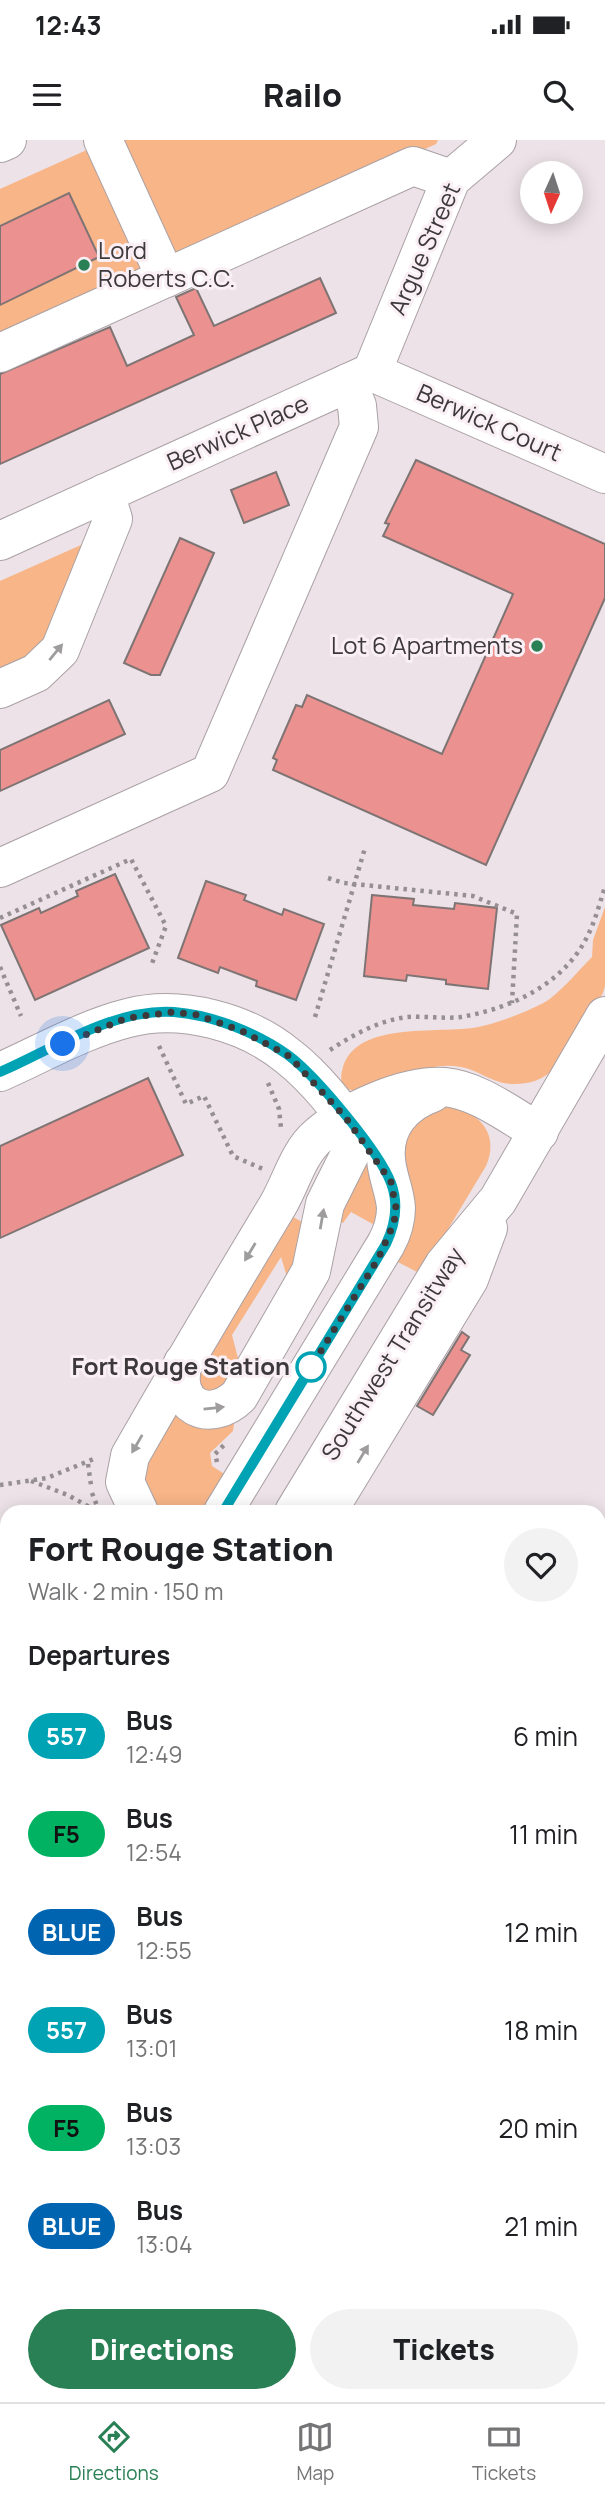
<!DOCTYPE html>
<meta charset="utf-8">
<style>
body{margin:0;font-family:Manrope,sans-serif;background:#f2f2f2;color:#202124;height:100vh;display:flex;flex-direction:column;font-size:26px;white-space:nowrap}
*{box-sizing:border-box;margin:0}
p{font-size:23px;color:#757577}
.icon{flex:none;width:38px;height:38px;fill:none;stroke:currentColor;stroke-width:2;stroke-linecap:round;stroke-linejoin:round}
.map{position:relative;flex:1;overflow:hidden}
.drawer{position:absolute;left:0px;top:1365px;width:606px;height:898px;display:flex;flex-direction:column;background:#fff;border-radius:21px 21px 0 0;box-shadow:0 4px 18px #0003}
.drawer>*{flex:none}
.badge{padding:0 14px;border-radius:23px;font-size:24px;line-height:46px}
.needle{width:46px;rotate:183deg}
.tools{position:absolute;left:520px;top:21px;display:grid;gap:14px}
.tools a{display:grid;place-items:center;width:63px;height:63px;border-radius:50%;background:#fff;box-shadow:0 4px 18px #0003;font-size:35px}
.you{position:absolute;width:35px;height:35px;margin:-18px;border:5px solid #fff;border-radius:50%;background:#1a73e8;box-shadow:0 0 0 10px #1a73e833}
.map>.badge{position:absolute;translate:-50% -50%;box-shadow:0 0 0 4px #fff}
h2{padding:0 28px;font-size:26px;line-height:63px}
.round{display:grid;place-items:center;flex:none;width:74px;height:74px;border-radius:37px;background:#f2f2f2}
.headline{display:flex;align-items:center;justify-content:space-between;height:119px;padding:0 28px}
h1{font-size:33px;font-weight:800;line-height:52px}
.action{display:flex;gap:14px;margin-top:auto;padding:14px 28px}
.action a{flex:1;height:80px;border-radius:42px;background:#298054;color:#fff;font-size:28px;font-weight:800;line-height:80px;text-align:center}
.action a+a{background:#f2f2f2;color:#202124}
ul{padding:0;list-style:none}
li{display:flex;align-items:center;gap:21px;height:98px;padding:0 28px}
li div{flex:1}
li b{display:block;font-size:26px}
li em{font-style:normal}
li .badge{min-width:77px;font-weight:700;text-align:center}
.status{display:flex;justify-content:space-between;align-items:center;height:49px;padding:0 35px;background:#fff;direction:ltr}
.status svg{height:19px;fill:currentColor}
header{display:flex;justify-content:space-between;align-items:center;height:91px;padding:0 28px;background:#fff;font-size:32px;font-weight:800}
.menu{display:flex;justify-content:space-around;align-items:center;height:98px;border-top:2px solid #e0e0e0;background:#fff;font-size:19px;color:#757577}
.menu a{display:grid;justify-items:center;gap:4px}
.menu .selected{color:#298054}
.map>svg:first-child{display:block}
</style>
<div class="status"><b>12:43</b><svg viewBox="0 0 49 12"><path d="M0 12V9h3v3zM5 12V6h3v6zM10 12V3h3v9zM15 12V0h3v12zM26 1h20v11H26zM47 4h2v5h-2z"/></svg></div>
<header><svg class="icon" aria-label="menu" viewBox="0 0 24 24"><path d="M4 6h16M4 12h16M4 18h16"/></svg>Railo<svg class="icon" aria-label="search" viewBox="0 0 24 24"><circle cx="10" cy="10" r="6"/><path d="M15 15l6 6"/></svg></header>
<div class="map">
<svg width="605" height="2262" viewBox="0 0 605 2262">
<rect width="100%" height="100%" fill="#ece2e7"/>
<g fill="#f8b587">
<polygon points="109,0 438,0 436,4 0,201 0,49"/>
<polygon points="90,401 48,506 0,536 0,441"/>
<path d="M605,767C605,792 605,821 605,846C603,857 593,869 588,879C570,910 555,945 514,944C498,944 488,937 474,931C442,917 408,934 377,946C362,951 336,957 342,931C353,877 447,896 483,886C500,882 538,868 551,858C566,846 579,830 592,817L593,800Z"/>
<path d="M441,967C476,967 501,992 486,1026L421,1134L394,1120L405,987Z"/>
<polygon points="365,1020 376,1032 380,1088 351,1072 343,1083 332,1076"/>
<polygon points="288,1074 309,1086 288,1140 281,1117 232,1195 241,1230 210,1258 192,1235"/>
<path d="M173,1267L235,1277L233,1291L210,1313L212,1326L229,1337C204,1376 206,1372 160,1372L146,1359L142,1319Z"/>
</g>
<g fill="#eb918f" stroke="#7e7474" stroke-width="2">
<polygon points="69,53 99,117 0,165 0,86"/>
<polygon points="320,138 336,173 0,324 0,234 110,187 127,226 194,195 176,157 196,148 214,186"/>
<polygon points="416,320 605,404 605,458 486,725 273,630 277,620 273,618 296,565 302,567 307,555 442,614 513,454 383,396 389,384 385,383"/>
<polygon points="276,332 289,365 244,383 231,350"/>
<polygon points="180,398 214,413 160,535 151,535 124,523"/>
<polygon points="109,560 125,594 0,651 0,610"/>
<polygon points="115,734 149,808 35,860 1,785 39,768 41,773 78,756 76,751"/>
<polygon points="206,741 246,755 244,760 282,775 284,769 324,784 296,860 256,846 257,841 220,827 218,833 178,818"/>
<polygon points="372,755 414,759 413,765 454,769 455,763 497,768 488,849 446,844 446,840 407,835 406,841 364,836"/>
<polygon points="148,938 183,1015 0,1098 0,1006"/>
<polygon points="462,1192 469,1197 461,1210 470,1215 433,1275 417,1266"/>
</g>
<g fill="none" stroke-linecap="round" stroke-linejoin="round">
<defs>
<g id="minor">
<polyline points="103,0 166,138"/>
<polyline points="0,3 7,0"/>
<polyline points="0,213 413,26 451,39"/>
<polyline points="372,232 451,39 497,0"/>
<polyline points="372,232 605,334"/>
<polyline points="0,401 370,233"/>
<polyline points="0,549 36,533 60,510 113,379 105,353"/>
<polyline points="0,728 210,633 359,287 357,266 348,243"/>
<path d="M0,932C41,914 84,889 128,878C181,864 247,882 289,917C317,939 339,969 360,997"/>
<path d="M183,1223C171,1265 209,1285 239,1256L311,1131L325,1064L351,1012V992L346,978"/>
<path d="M139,1372L125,1342L130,1316C178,1232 228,1148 278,1065C291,1043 298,1013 318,996C346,971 406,944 444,947C478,950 509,975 539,992"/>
<path d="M223,1372L386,1104C392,1093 396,1081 396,1068C395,1051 387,1036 386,1019C383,987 403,963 432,953"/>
<polyline points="294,1372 444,1125 498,1060 605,876"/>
<polyline points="327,1372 469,1139 488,1088"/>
<polyline points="0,1419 7,1422"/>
<polyline points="0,1504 7,1500"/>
<polyline points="0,1834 7,1819"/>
<polyline points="0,1911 7,1898"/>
<polyline points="600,2262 605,2259"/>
</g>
</defs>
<use href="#minor" stroke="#aaa1a5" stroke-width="40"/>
<g stroke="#968f92" stroke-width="4.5" stroke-dasharray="3.5 5" stroke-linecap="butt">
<polyline points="328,738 344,743 473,756 517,774 512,863"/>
<polyline points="0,778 131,719 166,786 151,826"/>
<polyline points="0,827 21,876"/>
<polyline points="315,877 365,708"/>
<polyline points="159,906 186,964 204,956 233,1016 263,1029"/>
<path d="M330,910C353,895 379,880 408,877C425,876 444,879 461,877C513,868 566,843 589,793C596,778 600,762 605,747"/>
<polyline points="268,943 279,969 281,988"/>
<polyline points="217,1322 215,1314 227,1302"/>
<polyline points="88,1324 91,1345"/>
<polyline points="31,1341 68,1355 98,1372"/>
<polyline points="0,1345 47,1338 96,1318"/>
<polyline points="92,1353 99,1371"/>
</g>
<use href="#minor" stroke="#fff" stroke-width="38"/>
<g stroke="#867f82" stroke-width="5" stroke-dasharray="10 5" stroke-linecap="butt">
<polyline points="598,1738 605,1723"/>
<polyline points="598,1788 605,1773"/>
<polyline points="367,2262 369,2256"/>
<polyline points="389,2262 392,2256"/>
</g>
</g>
<defs><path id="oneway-solid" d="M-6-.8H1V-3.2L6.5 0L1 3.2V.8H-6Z" transform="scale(1.75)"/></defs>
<g fill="#9e9c9d">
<use href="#oneway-solid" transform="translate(56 512) rotate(-51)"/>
<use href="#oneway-solid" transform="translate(322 1079) rotate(-80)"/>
<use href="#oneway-solid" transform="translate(250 1112) rotate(121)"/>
<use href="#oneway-solid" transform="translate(214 1268) rotate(-6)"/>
<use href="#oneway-solid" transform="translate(137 1304) rotate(120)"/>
<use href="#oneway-solid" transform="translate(363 1314) rotate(-59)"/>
</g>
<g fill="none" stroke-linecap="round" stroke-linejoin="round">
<defs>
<path id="line" d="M0,932C53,909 114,868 174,872C213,875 257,893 288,915C316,936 379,1011 391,1043C399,1064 395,1085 386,1104L223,1372"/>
</defs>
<use href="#line" stroke="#fff" stroke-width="16"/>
<use href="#line" stroke="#00a3b4" stroke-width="10"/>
<polyline stroke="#3d393b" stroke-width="7" stroke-dasharray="0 12.6" points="63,904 127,878 173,872 197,875 242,891 289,916 346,978 391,1042 396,1068 394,1083 378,1119 311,1227"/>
</g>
<g fill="#298054" stroke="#f9eff4" stroke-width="2.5">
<circle cx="84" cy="125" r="7"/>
<circle cx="537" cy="506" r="7"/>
</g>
<circle fill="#fff" stroke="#00a3b4" stroke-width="3.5" cx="311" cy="1227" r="14"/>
<g text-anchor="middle" stroke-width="6" stroke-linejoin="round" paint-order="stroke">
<g font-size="24" fill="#3d393b" stroke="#f9eff4">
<text transform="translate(425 109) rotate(-66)" y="8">Argue Street</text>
<text transform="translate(489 283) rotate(24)" y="8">Berwick Court</text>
<text transform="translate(238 293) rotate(-24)" y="8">Berwick Place</text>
<text transform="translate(393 1214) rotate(-58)" y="8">Southwest Transitway</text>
</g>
<g font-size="24" fill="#3d393b" stroke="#f9eff4" text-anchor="start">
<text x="98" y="119">Lord<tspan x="98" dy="28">Roberts C.C.</tspan></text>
<text x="523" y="514" text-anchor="end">Lot 6 Apartments</text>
</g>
<g font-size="24" font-weight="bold" fill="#3d393b" stroke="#f9eff4" text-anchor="end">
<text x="290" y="1235">Fort Rouge Station</text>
</g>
</g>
</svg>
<div class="tools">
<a><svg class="needle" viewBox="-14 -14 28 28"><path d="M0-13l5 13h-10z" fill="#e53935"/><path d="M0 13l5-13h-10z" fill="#757577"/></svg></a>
</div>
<div class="you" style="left:63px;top:904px"></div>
<section class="drawer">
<div class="headline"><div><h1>Fort Rouge Station</h1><p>Walk · 2 min · 150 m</p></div><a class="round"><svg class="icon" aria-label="heart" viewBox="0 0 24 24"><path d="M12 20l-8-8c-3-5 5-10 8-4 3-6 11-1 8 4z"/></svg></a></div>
<h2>Departures</h2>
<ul>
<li><span class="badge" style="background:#00a3b4;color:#fff">557</span><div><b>Bus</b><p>12:49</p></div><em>6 min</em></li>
<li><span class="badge" style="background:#00b262;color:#111">F5</span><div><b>Bus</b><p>12:54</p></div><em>11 min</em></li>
<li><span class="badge" style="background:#0064b1;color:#fff">BLUE</span><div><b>Bus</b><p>12:55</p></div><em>12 min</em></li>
<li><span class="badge" style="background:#00a3b4;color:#fff">557</span><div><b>Bus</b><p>13:01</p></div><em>18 min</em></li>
<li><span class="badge" style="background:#00b262;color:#111">F5</span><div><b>Bus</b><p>13:03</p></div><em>20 min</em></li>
<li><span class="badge" style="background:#0064b1;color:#fff">BLUE</span><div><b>Bus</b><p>13:04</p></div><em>21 min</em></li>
</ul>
<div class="action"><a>Directions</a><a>Tickets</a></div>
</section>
</div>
<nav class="menu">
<a class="selected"><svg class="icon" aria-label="directions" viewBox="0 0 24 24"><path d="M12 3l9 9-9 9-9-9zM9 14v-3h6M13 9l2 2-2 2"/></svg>Directions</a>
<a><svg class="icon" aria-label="map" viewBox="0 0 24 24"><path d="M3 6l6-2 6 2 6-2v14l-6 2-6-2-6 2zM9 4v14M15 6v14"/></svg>Map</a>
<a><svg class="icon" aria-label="tickets" viewBox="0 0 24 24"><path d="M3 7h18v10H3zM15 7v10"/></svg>Tickets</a>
</nav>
